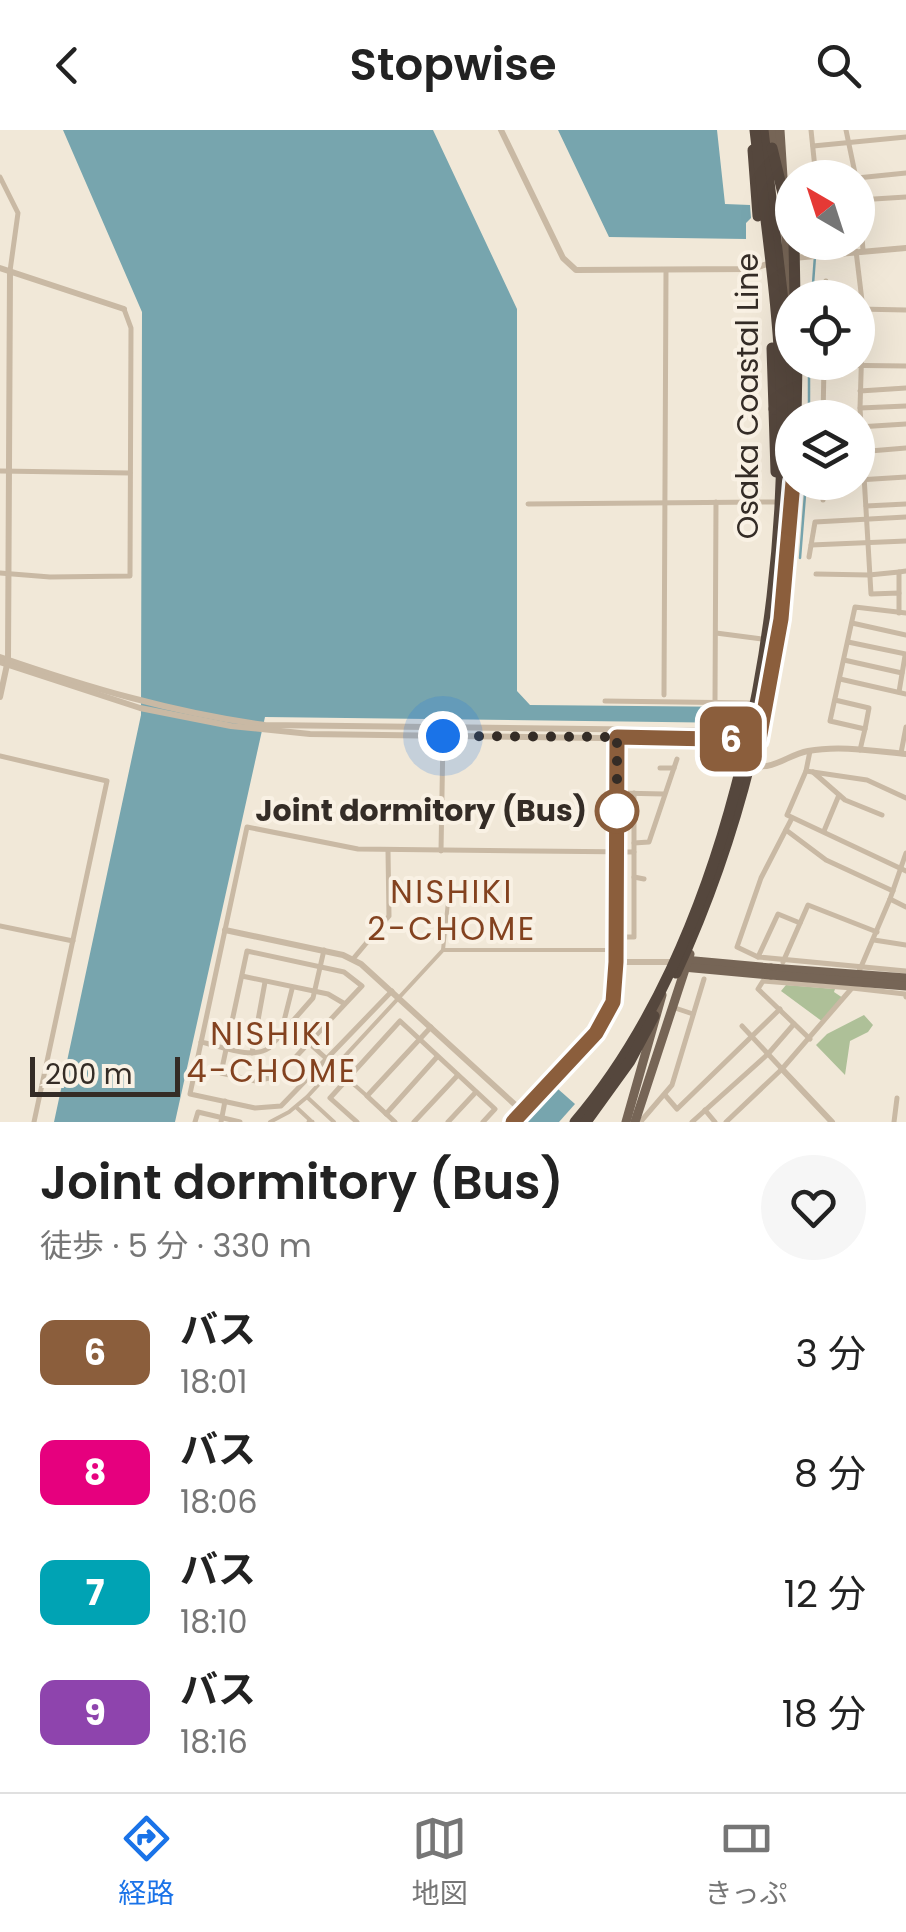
<!DOCTYPE html>
<html lang="ja">
<meta charset="utf-8">
<style>
body{margin:0;font-family:Poppins,"Noto Sans JP",sans-serif;background:#f6f6f6;color:#222;height:100vh;display:flex;flex-direction:column;font-size:38px;white-space:nowrap}
*{box-sizing:border-box;margin:0}
p{font-size:32px;color:#767676}
.icon{flex:none;width:55px;height:55px;fill:none;stroke:currentColor;stroke-width:2;stroke-linecap:round;stroke-linejoin:round}
.map{position:relative;height:992px;overflow:hidden}
.side{display:flex;flex-direction:column;background:#fff;flex:1}
.side>*{flex:none}
.badge{padding:0 20px;border-radius:15px;font-size:35px;line-height:65px}
.needle{width:65px;rotate:321deg}
.controls{position:absolute;left:775px;top:30px;display:grid;gap:20px}
.controls a{display:grid;place-items:center;width:100px;height:100px;border-radius:50%;background:#fff;box-shadow:0 10px 40px #0002;font-size:50px}
.scale{position:absolute;left:30px;bottom:25px;width:150px;box-sizing:border-box;padding-left:10px;border:5px solid #342c26;border-top:0;font-size:28px;line-height:35px;white-space:nowrap;color:#342c26;-webkit-text-stroke:8px #f9f1e4;paint-order:stroke}
.you{position:absolute;width:50px;height:50px;margin:-25px;border:8px solid #fff;border-radius:50%;background:#1a73e8;box-shadow:0 0 0 15px #1a73e833}
.map>.badge{position:absolute;translate:-50% -50%;box-shadow:0 0 0 5px #fff}
.round{display:grid;place-items:center;flex:none;width:105px;height:105px;border-radius:52px;background:#f6f6f6}
.headline{display:flex;align-items:center;justify-content:space-between;height:170px;padding:0 40px}
h1{font-size:48px;font-weight:600;line-height:75px}
ul{padding:0;list-style:none}
li{display:flex;align-items:center;gap:30px;height:120px;padding:0 40px}
li div{flex:1}
li b{display:block;font-size:38px}
li em{font-style:normal}
li .badge{min-width:110px;font-weight:700;text-align:center}
header{display:flex;justify-content:space-between;align-items:center;height:130px;padding:0 40px;background:#fff;font-size:45px;font-weight:600}
.menu{display:flex;justify-content:space-around;align-items:center;height:140px;border-top:2px solid #e0e0e0;background:#fff;font-size:28px;color:#767676}
.menu a{display:grid;justify-items:center;gap:5px}
.menu .current{color:#1a73e8}
.map>svg:first-child{display:block}
</style>
<header><svg class="icon" aria-label="back" viewBox="0 0 24 24"><path d="M15 5l-7 7 7 7"/></svg>Stopwise<svg class="icon" aria-label="search" viewBox="0 0 24 24"><circle cx="10" cy="10" r="6"/><path d="M15 15l6 6"/></svg></header>
<div class="map">
<svg width="906" height="992" viewBox="0 0 906 992">
<rect width="100%" height="100%" fill="#f1e8d8"/>
<g fill="#aec098">
<polygon points="786,855 835,859 834,862 843,868 823,892 781,861"/>
<polygon points="864,885 873,895 868,902 850,911 845,945 816,915 827,904"/>
</g>
<g fill="#77a5ae">
<polygon points="63,0 433,0 517,179 517,561 530,575 743,577 739,593 265,587 175,992 54,992 141,585 142,182"/>
<polygon points="558,0 717,0 725,74 750,75 751,88 746,93 746,109 609,107"/>
<polygon points="558,959 575,974 559,992 527,992"/>
</g>
<g fill="none" stroke-linecap="round" stroke-linejoin="round">
<g stroke="#77a5ae" stroke-width="2.5">
<polyline points="812,168 816,112"/>
<polyline points="809,288 809,232"/>
<polyline points="800,428 806,352"/>
</g>
<g stroke="#c9b9a4" stroke-width="4">
<polyline points="443,820 616,820"/>
<polyline points="334,937 367,966"/>
<polyline points="308,968 334,992"/>
<polyline points="296,977 310,990"/>
<polyline points="270,992 289,982 307,967 443,820 448,772"/>
</g>
<g stroke="#c9b9a4" stroke-width="5">
<polyline points="811,0 816,48"/>
<polyline points="846,0 856,48"/>
<polyline points="813,16 906,7"/>
<polyline points="0,47 18,83 10,141"/>
<polyline points="857,48 906,43"/>
<polyline points="858,60 863,120"/>
<polyline points="858,70 906,67"/>
<polyline points="856,121 863,179 860,278 871,464 899,463 899,483"/>
<polyline points="826,151 828,168"/>
<polyline points="858,179 906,180"/>
<polyline points="860,261 906,258"/>
<polyline points="860,278 906,276"/>
<polyline points="823,288 824,235 906,236"/>
<polyline points="858,297 906,294"/>
<polyline points="858,322 906,318"/>
<polyline points="0,341 130,343"/>
<polyline points="858,350 906,347"/>
<polyline points="823,370 823,352"/>
<polyline points="528,374 776,372"/>
<polyline points="866,376 906,374"/>
<polyline points="811,415 906,411"/>
<polyline points="809,427 815,392 906,387"/>
<polyline points="0,443 50,447 130,446 131,198 124,179"/>
<polyline points="816,444 869,445 899,442"/>
<polyline points="899,463 899,442 906,441"/>
<polyline points="852,493 906,505"/>
<polyline points="716,503 762,509"/>
<polyline points="848,512 906,524"/>
<polyline points="844,530 902,543"/>
<polyline points="840,549 906,564"/>
<polyline points="899,562 905,526"/>
<polyline points="664,565 666,141"/>
<polyline points="835,570 869,578 865,599"/>
<polyline points="605,571 751,573"/>
<polyline points="715,572 716,372"/>
<polyline points="860,620 865,599 830,591 855,477 906,483"/>
<polyline points="810,621 806,641 787,685 906,741"/>
<polyline points="901,623 906,597"/>
<polyline points="0,626 107,651 34,992"/>
<polyline points="660,638 674,638"/>
<polyline points="806,641 867,650 906,668"/>
<polyline points="813,642 845,670 882,685"/>
<polyline points="617,663 664,664"/>
<polyline points="786,700 826,730 893,761"/>
<polyline points="824,701 839,665"/>
<polyline points="634,713 649,712 677,629"/>
<polyline points="441,721 443,606"/>
<polyline points="634,747 644,749"/>
<polyline points="890,769 906,777"/>
<polyline points="800,793 778,784 758,827 906,841"/>
<polyline points="0,796 73,811"/>
<polyline points="616,807 634,807 634,663"/>
<polyline points="874,810 906,815"/>
<polyline points="758,827 737,817 761,748 792,688"/>
<polyline points="353,829 389,786 388,721"/>
<polyline points="783,832 808,775 877,802"/>
<polyline points="242,846 328,864 345,874 278,946 256,951 221,943 247,821 344,842 362,856 345,874"/>
<polyline points="292,859 284,891 328,930"/>
<polyline points="392,861 281,976 255,978 190,964 247,697 358,719 634,722"/>
<polyline points="672,877 693,884"/>
<polyline points="742,896 782,939 852,858 905,864 906,867"/>
<polyline points="810,909 758,859 763,851 852,858 890,769 906,723"/>
<path d="M201,912C221,916 251,930 269,918L313,868L324,820"/>
<polyline points="252,923 265,852"/>
<polyline points="665,965 677,979 780,879"/>
<polyline points="705,980 715,992"/>
<polyline points="386,984 437,927"/>
<polyline points="642,990 672,955 704,849"/>
<polyline points="195,992 198,982 240,992"/>
<polyline points="221,992 225,971"/>
<polyline points="309,992 312,992"/>
<polyline points="357,992 330,968 400,891 495,979 483,992"/>
<polyline points="395,992 367,966 431,897"/>
<polyline points="414,992 458,945"/>
<polyline points="448,992 476,962"/>
<polyline points="692,992 768,924 794,894"/>
<polyline points="726,992 782,939"/>
<polyline points="894,992 897,968"/>
</g>
<g stroke="#c9b9a4" stroke-width="6">
<polyline points="501,0 563,128 576,140 751,139 771,133"/>
<polyline points="793,128 906,118"/>
<polyline points="0,138 124,179"/>
<path d="M0,527C87,557 174,583 265,595L749,601"/>
<polyline points="0,532 140,578 231,596 310,604 749,610"/>
<polyline points="0,567 8,530 10,141"/>
<path d="M754,636C775,639 788,625 808,621C839,615 875,621 906,624"/>
<polyline points="225,800 343,825 361,834 522,981"/>
<polyline points="616,832 671,832"/>
<polyline points="782,939 832,992"/>
<polyline points="513,992 595,903 613,872 616,832 617,605"/>
</g>
<g stroke="#766556" stroke-width="9">
<polyline points="772,0 774,25"/>
<polyline points="780,0 783,47"/>
<polyline points="785,88 789,182"/>
<polyline points="772,546 786,450 793,352"/>
<polyline points="684,830 771,838"/>
<polyline points="683,837 771,845"/>
<polyline points="626,992 662,865"/>
<polyline points="635,992 690,824"/>
</g>
<g stroke="#55473d" stroke-width="11">
<polyline points="753,20 758,86"/>
<polyline points="774,279 776,342"/>
<polyline points="796,288 797,232"/>
</g>
<g stroke="#766556" stroke-width="9">
<polyline points="771,838 906,848"/>
<polyline points="771,845 906,856"/>
</g>
<g stroke="#55473d" stroke-width="11">
<polyline points="763,0 785,188 790,324"/>
<polyline points="772,18 792,101"/>
<polyline points="794,112 795,168"/>
<polyline points="772,218 774,279"/>
<path d="M676,843C721,745 752,643 770,537"/>
<path d="M575,992C725,817 785,511 782,286C781,191 766,95 755,0"/>
<polyline points="586,992 630,931 654,886"/>
</g>
</g>
<g fill="none" stroke-linecap="round" stroke-linejoin="round">
<defs>
<polyline id="line" points="513,992 596,903 613,872 616,832 617,607 759,610 781,489 793,352"/>
</defs>
<use href="#line" stroke="#fff" stroke-width="22"/>
<use href="#line" stroke="#8b5e3c" stroke-width="15"/>
<polyline stroke="#342c26" stroke-width="10" stroke-dasharray="0 18" points="443,606 617,607 617,681"/>
</g>
<circle fill="#fff" stroke="#8b5e3c" stroke-width="5" cx="617" cy="681" r="20"/>
<g text-anchor="middle" stroke-width="8" stroke-linejoin="round" paint-order="stroke">
<g font-size="30" fill="#342c26" stroke="#f9f1e4">
<text transform="translate(748 266) rotate(-90)" y="10">Osaka Coastal Line</text>
</g>
<g font-size="30" font-weight="bold" fill="#342c26" stroke="#f9f1e4" text-anchor="end">
<text x="587" y="691">Joint dormitory (Bus)</text>
</g>
<g font-size="32" letter-spacing="2.5" fill="#83421f" stroke="#f9f1e4">
<text x="452" y="773">NISHIKI<tspan x="452" dy="37">2-CHOME</tspan></text>
<text x="272" y="915">NISHIKI<tspan x="272" dy="37">4-CHOME</tspan></text>
</g>
</g>
</svg>
<div class="controls">
<a><svg class="needle" viewBox="-14 -14 28 28"><path d="M0-13l5 13h-10z" fill="#e53935"/><path d="M0 13l5-13h-10z" fill="#767676"/></svg></a>
<a><svg class="icon" aria-label="locate" viewBox="0 0 24 24"><circle cx="12" cy="12" r="6"/><path d="M12 2v4M12 18v4M2 12h4M18 12h4"/></svg></a>
<a><svg class="icon" aria-label="layers" viewBox="0 0 24 24"><path d="M12 4l9 5-9 5-9-5zM3 14l9 5 9-5"/></svg></a>
</div>
<div class="scale">200 m</div>
<div class="you" style="left:443px;top:606px"></div>
<b class="badge" style="left:731px;top:609px;background:#8b5e3c;color:#fff">6</b>
</div>
<section class="side">
<div class="headline"><div><h1>Joint dormitory (Bus)</h1><p>徒歩 · 5 分 · 330 m</p></div><a class="round"><svg class="icon" aria-label="heart" viewBox="0 0 24 24"><path d="M12 20l-8-8c-3-5 5-10 8-4 3-6 11-1 8 4z"/></svg></a></div>
<ul>
<li><span class="badge" style="background:#8b5e3c;color:#fff">6</span><div><b>バス</b><p>18:01</p></div><em>3 分</em></li>
<li><span class="badge" style="background:#e6007e;color:#fff">8</span><div><b>バス</b><p>18:06</p></div><em>8 分</em></li>
<li><span class="badge" style="background:#00a3b4;color:#fff">7</span><div><b>バス</b><p>18:10</p></div><em>12 分</em></li>
<li><span class="badge" style="background:#8e44ad;color:#fff">9</span><div><b>バス</b><p>18:16</p></div><em>18 分</em></li>
</ul>
</section>
<nav class="menu">
<a class="current"><svg class="icon" aria-label="directions" viewBox="0 0 24 24"><path d="M12 3l9 9-9 9-9-9zM9 14v-3h6M13 9l2 2-2 2"/></svg>経路</a>
<a><svg class="icon" aria-label="map" viewBox="0 0 24 24"><path d="M3 6l6-2 6 2 6-2v14l-6 2-6-2-6 2zM9 4v14M15 6v14"/></svg>地図</a>
<a><svg class="icon" aria-label="tickets" viewBox="0 0 24 24"><path d="M3 7h18v10H3zM15 7v10"/></svg>きっぷ</a>
</nav>
